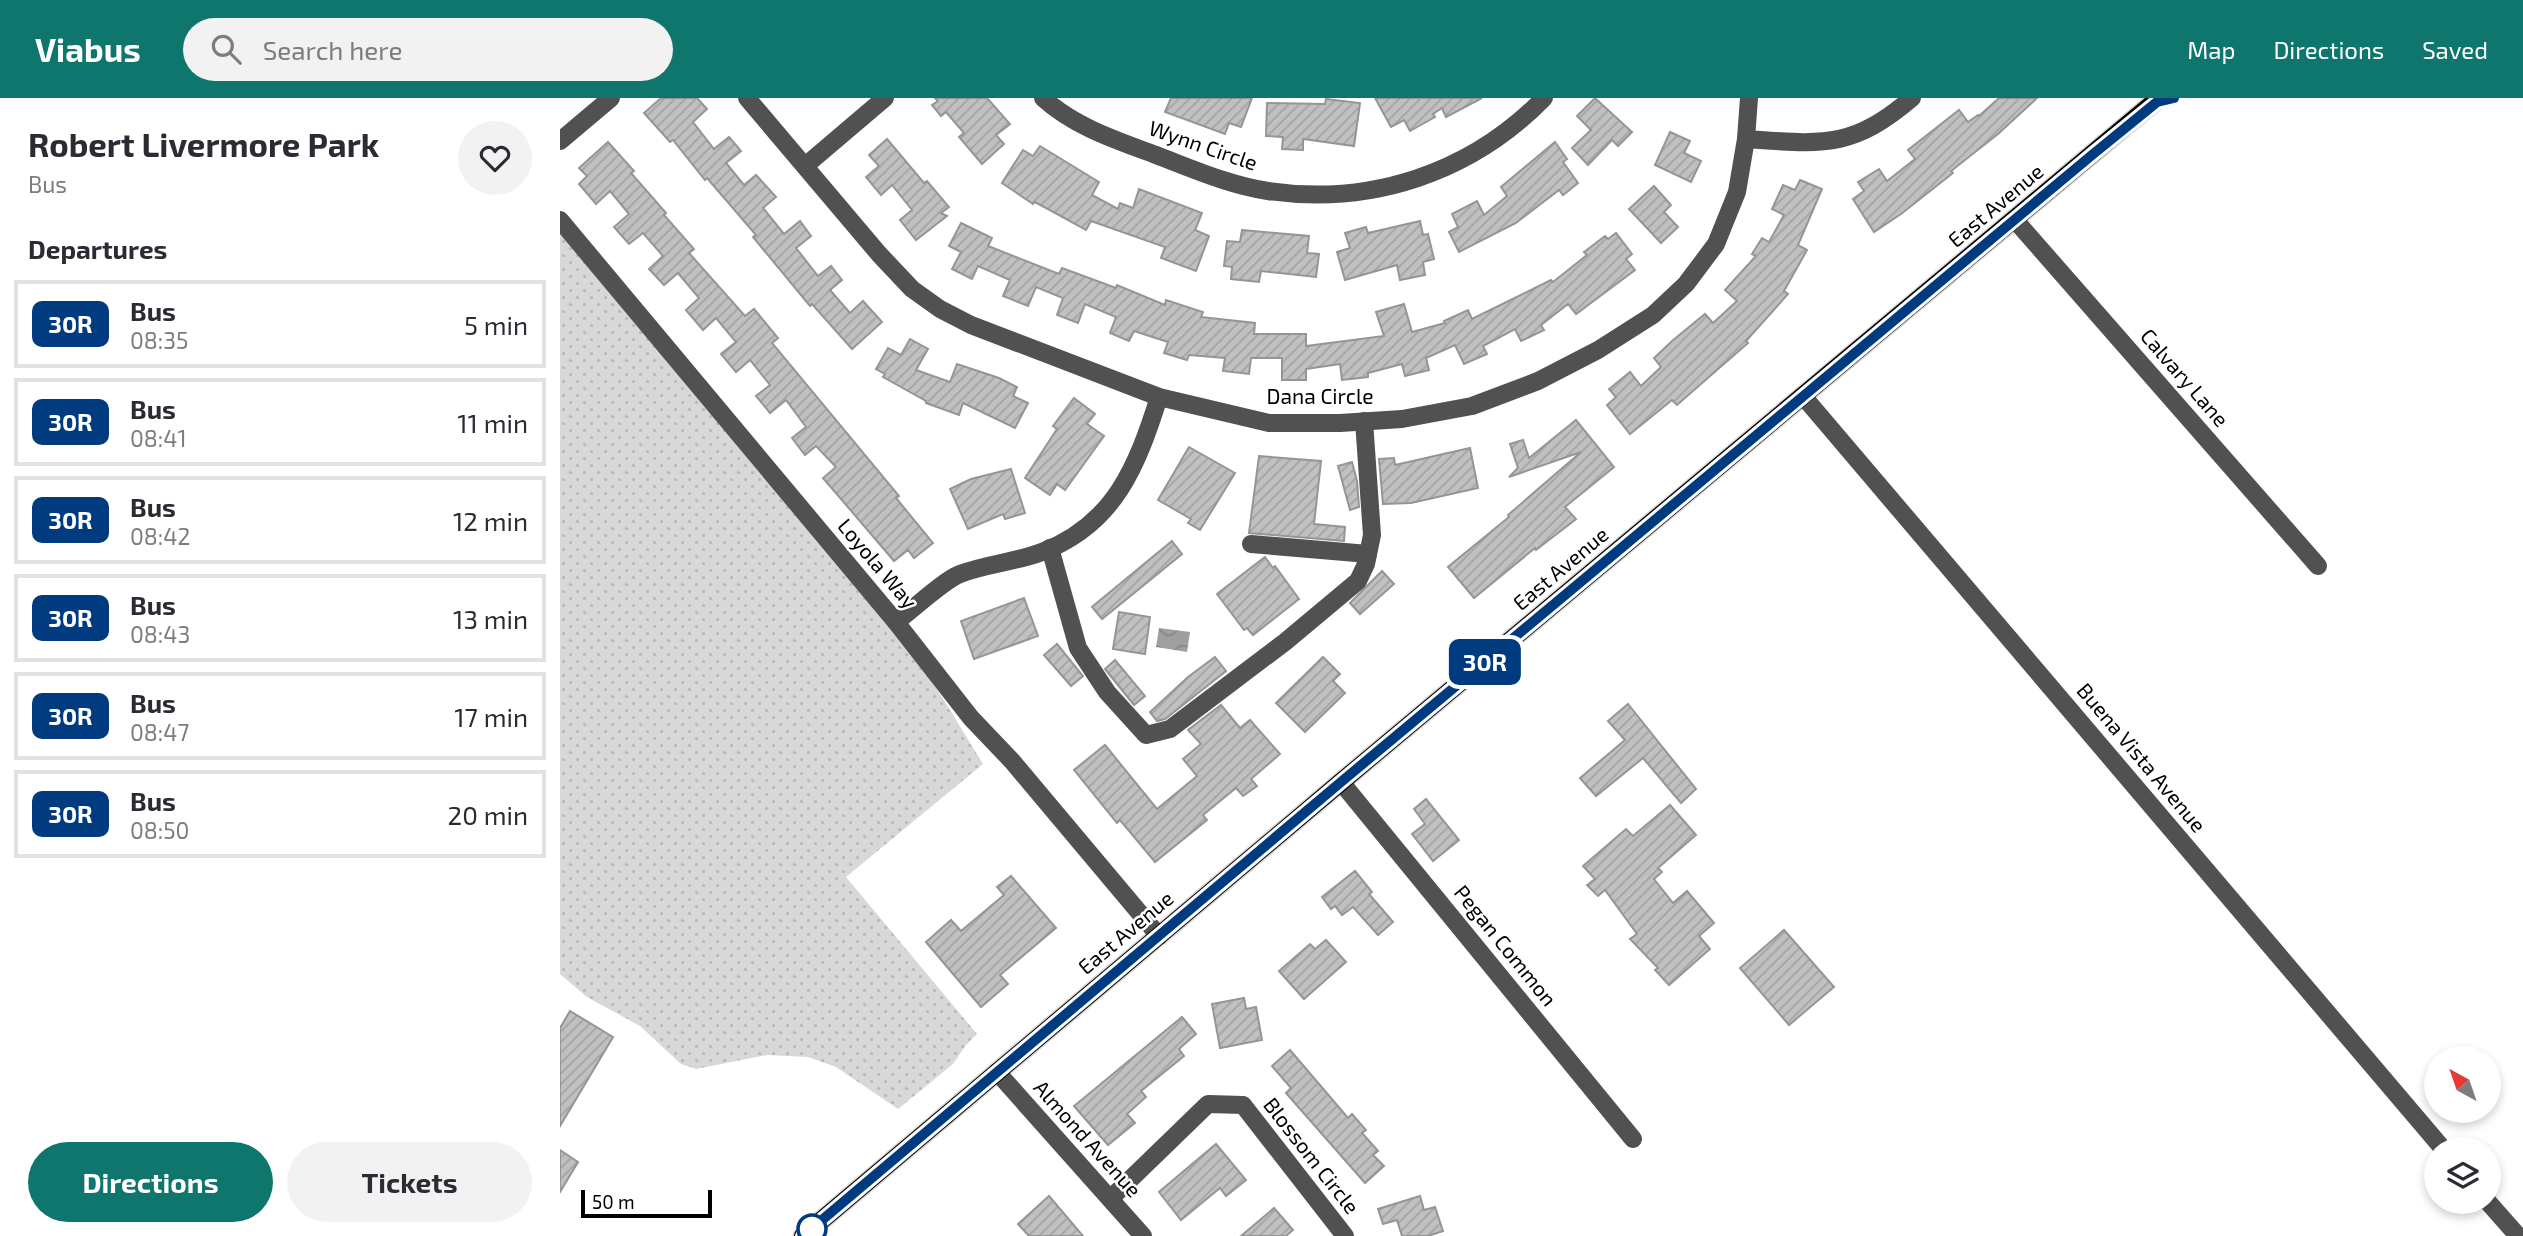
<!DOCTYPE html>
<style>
body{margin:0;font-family:"Exo 2",sans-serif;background:#f2f2f3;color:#2b2b33;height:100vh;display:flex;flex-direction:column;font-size:26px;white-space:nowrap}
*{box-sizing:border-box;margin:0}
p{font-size:23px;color:#7c7c81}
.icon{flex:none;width:38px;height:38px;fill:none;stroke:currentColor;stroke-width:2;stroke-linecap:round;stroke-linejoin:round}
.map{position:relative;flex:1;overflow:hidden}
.sheet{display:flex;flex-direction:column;background:#fff;width:560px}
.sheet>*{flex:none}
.badge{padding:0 14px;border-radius:10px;font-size:24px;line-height:46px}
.needle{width:46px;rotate:320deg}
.controls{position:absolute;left:1864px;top:948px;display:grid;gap:14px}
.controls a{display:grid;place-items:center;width:77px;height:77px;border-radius:50%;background:#fff;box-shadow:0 4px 10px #0003;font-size:35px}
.scale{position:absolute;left:21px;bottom:18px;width:131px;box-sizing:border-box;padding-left:7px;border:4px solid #000;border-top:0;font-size:19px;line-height:24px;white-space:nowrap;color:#000;-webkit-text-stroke:5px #fff;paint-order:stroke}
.map>.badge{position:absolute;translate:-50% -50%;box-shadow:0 0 0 4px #fff}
h2{padding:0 28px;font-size:26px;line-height:63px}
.round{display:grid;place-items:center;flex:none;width:74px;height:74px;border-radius:37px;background:#f2f2f3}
.summary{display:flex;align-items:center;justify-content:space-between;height:119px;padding:0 28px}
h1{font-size:33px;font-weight:700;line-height:52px}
.action{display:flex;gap:14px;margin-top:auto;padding:14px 28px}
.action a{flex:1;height:80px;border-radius:42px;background:#0f766e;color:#fff;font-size:28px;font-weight:700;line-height:80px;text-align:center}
.action a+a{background:#f2f2f3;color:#2b2b33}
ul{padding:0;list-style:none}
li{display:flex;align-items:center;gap:21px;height:88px;margin:0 14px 10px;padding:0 14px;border:4px solid #e1e1e2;border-radius:0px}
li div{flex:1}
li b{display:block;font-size:26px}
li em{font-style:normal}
li .badge{min-width:77px;font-weight:700;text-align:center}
header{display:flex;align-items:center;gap:42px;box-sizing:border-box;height:98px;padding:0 35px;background:#0f766e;color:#fff}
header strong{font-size:33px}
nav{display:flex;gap:38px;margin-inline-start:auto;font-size:24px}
.search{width:490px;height:63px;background:#f2f2f3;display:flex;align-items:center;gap:18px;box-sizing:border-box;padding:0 24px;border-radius:38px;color:#7c7c81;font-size:26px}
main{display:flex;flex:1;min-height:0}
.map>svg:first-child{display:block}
</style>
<header>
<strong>Viabus</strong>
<div class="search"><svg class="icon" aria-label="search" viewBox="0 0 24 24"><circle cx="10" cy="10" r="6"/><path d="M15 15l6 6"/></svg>Search here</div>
<nav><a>Map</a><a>Directions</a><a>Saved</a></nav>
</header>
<main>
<section class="sheet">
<div class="summary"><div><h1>Robert Livermore Park</h1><p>Bus</p></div><a class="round"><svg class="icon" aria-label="heart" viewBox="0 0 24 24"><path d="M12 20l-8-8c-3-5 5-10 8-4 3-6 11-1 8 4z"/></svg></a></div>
<h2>Departures</h2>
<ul>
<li><span class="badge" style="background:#003b80;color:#fff">30R</span><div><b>Bus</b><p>08:35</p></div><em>5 min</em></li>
<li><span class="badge" style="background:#003b80;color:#fff">30R</span><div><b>Bus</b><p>08:41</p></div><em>11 min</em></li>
<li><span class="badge" style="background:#003b80;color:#fff">30R</span><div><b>Bus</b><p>08:42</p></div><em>12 min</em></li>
<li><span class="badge" style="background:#003b80;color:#fff">30R</span><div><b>Bus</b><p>08:43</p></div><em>13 min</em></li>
<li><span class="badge" style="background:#003b80;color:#fff">30R</span><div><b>Bus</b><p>08:47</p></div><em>17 min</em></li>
<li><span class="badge" style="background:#003b80;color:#fff">30R</span><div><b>Bus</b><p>08:50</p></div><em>20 min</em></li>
</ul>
<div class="action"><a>Directions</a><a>Tickets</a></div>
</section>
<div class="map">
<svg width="1963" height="1138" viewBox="0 0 1963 1138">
<defs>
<pattern id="park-dots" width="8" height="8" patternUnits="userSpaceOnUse" patternTransform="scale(1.75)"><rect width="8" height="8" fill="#d8d8d8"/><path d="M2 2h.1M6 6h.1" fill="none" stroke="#b8b8b8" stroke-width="1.8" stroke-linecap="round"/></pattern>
<pattern id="water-waves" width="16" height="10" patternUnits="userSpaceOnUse" patternTransform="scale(1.75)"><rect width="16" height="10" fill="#9f9f9f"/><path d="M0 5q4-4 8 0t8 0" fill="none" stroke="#878787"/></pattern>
<pattern id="building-hatch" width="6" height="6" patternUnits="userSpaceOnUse" patternTransform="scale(1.75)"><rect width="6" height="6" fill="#c0c0c0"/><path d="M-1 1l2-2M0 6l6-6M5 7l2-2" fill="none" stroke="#a3a3a3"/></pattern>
</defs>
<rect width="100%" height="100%" fill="#fff"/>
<polygon fill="url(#park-dots)" points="0,122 336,524 423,666 286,779 417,936 406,947 393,966 338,1011 276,969 248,959 207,957 136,971 121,966 80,928 27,899 0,876"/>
<polygon fill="url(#water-waves)" points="599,530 630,534 627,554 596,549"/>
<g fill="url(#building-hatch)" stroke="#959595" stroke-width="2">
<polygon points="101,0 137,0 147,11 133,24 154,51 169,39 181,53 166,65 184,87 196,77 216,99 203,110 224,136 240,123 251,138 236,150 258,178 271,168 282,182 270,192 290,215 303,203 322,224 292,251 252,206 250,208 193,139 196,137 147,80 145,82 113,42 110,44 84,15"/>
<polygon points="375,0 427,0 450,26 436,37 444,46 422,66 399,39 404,35 386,14 381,18 372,7 378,3"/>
<polygon points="611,0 692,0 681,29 669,25 665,36 605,14"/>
<polygon points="815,0 922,0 886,19 882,10 873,16 875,19 850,33 844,22 831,29"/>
<polygon points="1035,0 1072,34 1058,48 1052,42 1028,67 1012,50 1031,32 1017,18"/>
<polygon points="1439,0 1477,0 1438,36 1391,73 1393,75 1341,116 1314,134 1293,101 1304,93 1298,84 1319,71 1327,83 1355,61 1348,52 1399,12 1408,24 1418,17 1419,18"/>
<polygon points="766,1 800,5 794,48 743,41 743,52 722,51 723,39 706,38 707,5 765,6"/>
<polygon points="1110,34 1130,43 1124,55 1141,63 1131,84 1095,67"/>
<polygon points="327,41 364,85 367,83 389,109 381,115 387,118 356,142 340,122 352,112 332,87 321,97 306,79 319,68 309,57"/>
<polygon points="48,44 74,73 71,75 106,115 104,117 134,151 129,155 185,218 194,211 218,240 212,245 339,398 336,400 373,445 354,460 348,452 334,463 263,380 276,369 256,348 245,357 232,340 246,329 226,302 210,315 196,298 210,287 190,262 176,274 161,256 176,244 156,220 143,232 126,212 139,200 118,175 104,187 89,171 103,158 83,135 69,146 54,129 69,116 50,93 36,106 19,86 27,78 19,70"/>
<polygon points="995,44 1007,61 1003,64 1018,85 1003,97 999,92 956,125 899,154 889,134 898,129 892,116 917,103 924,117 947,98 941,89"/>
<polygon points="480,48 539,84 532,97 558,111 560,105 573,110 579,91 642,115 635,132 649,138 636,173 601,160 605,149 531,123 526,132 475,104 473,106 442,85 463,52 473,58"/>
<polygon points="1240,82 1262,91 1238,147 1247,152 1224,193 1228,196 1186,243 1188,245 1117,307 1112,302 1070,336 1047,307 1056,299 1049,291 1070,274 1081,288 1101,269 1094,260 1112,243 1145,216 1153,225 1177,203 1165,192 1196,158 1192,156 1202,140 1209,144 1224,117 1212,111 1223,87 1235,92"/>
<polygon points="1094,88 1111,107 1104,114 1118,129 1101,145 1069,111"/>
<polygon points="860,123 863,137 868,136 874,161 863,164 865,177 840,182 837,167 785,182 777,154 790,150 785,135 806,129 808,135"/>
<polygon points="401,125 432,140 428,148 499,176 502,170 556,190 557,187 605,207 606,202 643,214 641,219 695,225 694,236 746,236 746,248 824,238 816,214 844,206 852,234 885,225 884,223 908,212 912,221 991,182 993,184 1027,157 1024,154 1045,138 1048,141 1056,135 1072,156 1066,161 1075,172 1016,216 1008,206 981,227 984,232 961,243 955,231 923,248 927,256 904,266 895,247 866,260 869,272 845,278 842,266 808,275 808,279 782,282 780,266 746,271 746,282 722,282 722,260 691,260 689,276 663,273 665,260 629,257 627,262 604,255 608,244 574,233 569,243 550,235 556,219 525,206 518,225 497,217 503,200 476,189 468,208 443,198 450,182 418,168 412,181 392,171 401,154 389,148"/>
<polygon points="682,132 749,138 747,155 759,156 756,179 701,173 699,184 671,181 672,169 664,168 667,143 680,144"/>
<polygon points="350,241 368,251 356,272 390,284 397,266 439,280 457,289 453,298 468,305 455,330 403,305 399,317 366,305 366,303 323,279 325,276 316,271 328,250 341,257"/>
<polygon points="514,300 535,316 527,326 544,338 505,392 497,386 490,397 465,380 497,331 493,328"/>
<polygon points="1016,322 1054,369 1005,409 1016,421 976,452 975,450 914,500 888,469 949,419 948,417 1021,354 949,379 958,370 950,346 963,342 969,360"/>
<polygon points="629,349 675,375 640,432 628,425 631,421 598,402"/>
<polygon points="910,350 918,390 851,405 823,406 819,361 834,360 835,367"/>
<polygon points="699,358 761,363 754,426 785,429 784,443 689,435"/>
<polygon points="792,364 797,383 799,409 790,412 778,368"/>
<polygon points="451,371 465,415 445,421 443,416 408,431 390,391 411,381"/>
<polygon points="612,443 622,456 542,521 532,509"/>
<polygon points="705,459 713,470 715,468 739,501 693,537 687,530 684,532 657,496"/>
<polygon points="822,473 834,486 800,516 790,505"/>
<polygon points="464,500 478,538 414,561 401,523"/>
<polygon points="559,514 590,519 585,556 553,551"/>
<polygon points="497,546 523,578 511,588 484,557"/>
<polygon points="655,559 666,573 605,621 597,623 590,614 628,579"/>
<polygon points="763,559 780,576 773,583 785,595 745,634 716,605"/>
<polygon points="555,562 585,598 574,607 545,571"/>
<polygon points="1068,606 1136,691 1121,705 1083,660 1036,698 1020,680 1065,642 1048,623"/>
<polygon points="661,607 680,630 690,622 720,656 691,681 697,688 683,698 676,690 643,717 647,722 595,764 560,722 557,725 514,672 545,647 597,711 637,678 623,661 641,646 628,632"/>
<polygon points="866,701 899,742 873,763 852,736 865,726 854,711"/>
<polygon points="1110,707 1136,737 1098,770 1102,774 1094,781 1113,805 1127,793 1154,825 1139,838 1150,851 1109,887 1095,872 1098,870 1070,841 1077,836 1045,792 1038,798 1027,787 1035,781 1023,768 1066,731 1073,738"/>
<polygon points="795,773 812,794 809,796 833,824 818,837 793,809 782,817 775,808 771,811 762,799"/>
<polygon points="451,778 496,830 440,877 448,886 421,909 366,844 391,822 401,833 444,797 437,789"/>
<polygon points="1224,832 1274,889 1229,927 1180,870"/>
<polygon points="766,842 786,864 744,901 719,873 750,846 755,851"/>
<polygon points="684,900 686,911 696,909 702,942 660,950 652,906"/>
<polygon points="10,913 53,939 0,1028 0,930"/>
<polygon points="622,919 636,936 619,951 624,958 581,993 586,999 567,1016 575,1025 548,1047 514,1008"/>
<polygon points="730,952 788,1020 792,1016 806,1032 802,1035 818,1053 813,1057 824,1068 805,1085 726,995 731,990 712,968"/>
<polygon points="656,1046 686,1082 666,1098 660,1090 621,1122 599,1094"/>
<polygon points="0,1052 18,1064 0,1094"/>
<polygon points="489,1098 523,1138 469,1138 458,1126"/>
<polygon points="860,1098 864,1112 875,1109 883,1133 868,1138 842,1138 837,1122 823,1126 818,1111"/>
<polygon points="714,1110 733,1132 726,1138 681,1138"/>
</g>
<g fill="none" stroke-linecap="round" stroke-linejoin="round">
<defs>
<polyline id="major" points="243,1138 781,684 1599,0"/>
</defs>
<use href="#major" stroke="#dbdbdb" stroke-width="21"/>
<g stroke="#515151" stroke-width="18">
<polyline points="187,0 319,156 352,191 380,211 411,227 599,299 709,325 780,325 842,321 912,308 978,283 1038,252 1093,217 1126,186 1156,146 1177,94 1186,41 1189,0"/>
<path d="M483,0C515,29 556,42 596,57C633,71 669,87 708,93C811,108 911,75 984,0"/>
<path d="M1186,41C1262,46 1291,52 1352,0"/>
<polyline points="0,43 51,0"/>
<polyline points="245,68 325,0"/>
<polyline points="0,122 336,524 411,620 452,663 599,838"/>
<polyline points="1455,122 1758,468"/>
<polyline points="1243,298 1884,1052"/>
<polyline points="691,446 808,456"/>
<polyline points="490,450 518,550 547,594 586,637 610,631 725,544 798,483 806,466 812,437 804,323"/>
<path d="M336,524C351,513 384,482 400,476C426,466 456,464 482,454C555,426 577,368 599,299"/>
<polyline points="781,684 1073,1041"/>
<polyline points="437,974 583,1138"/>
<polyline points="551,1100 648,1006 683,1007 785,1138"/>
<polyline points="1928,1104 1958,1138"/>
</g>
<use href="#major" stroke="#000" stroke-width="18"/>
</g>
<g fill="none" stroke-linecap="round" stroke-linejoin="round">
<defs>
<polyline id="line" points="243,1138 781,684 1532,57 1597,4 1614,0"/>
</defs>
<use href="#line" stroke="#fff" stroke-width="16"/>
<use href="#line" stroke="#003b80" stroke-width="10"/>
</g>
<circle fill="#fff" stroke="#003b80" stroke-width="3.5" cx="252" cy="1131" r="14"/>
<g text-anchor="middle" stroke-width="5" stroke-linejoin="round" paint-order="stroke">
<g font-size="21" fill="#000" stroke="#fff">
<text transform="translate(643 48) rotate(19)" y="7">Wynn Circle</text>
<text transform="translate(1436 108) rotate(-40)" y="7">East Avenue</text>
<text transform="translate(1624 280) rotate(49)" y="7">Calvary Lane</text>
<text x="760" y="306">Dana Circle</text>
<text transform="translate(317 466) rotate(50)" y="7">Loyola Way</text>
<text transform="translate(1001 471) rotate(-40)" y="7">East Avenue</text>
<text transform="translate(1581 660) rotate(50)" y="7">Buena Vista Avenue</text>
<text transform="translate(566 835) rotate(-40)" y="7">East Avenue</text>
<text transform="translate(945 848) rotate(51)" y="7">Pegan Common</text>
<text transform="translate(527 1041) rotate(48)" y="7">Almond Avenue</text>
<text transform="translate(751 1058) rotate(52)" y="7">Blossom Circle</text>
</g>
</g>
</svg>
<div class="controls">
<a><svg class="needle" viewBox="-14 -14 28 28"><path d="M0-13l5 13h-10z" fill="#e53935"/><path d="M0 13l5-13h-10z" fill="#7c7c81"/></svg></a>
<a><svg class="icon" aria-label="layers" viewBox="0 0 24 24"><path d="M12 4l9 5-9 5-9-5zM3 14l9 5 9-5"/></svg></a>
</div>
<div class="scale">50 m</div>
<b class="badge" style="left:925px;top:564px;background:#003b80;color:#fff">30R</b>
</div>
</main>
